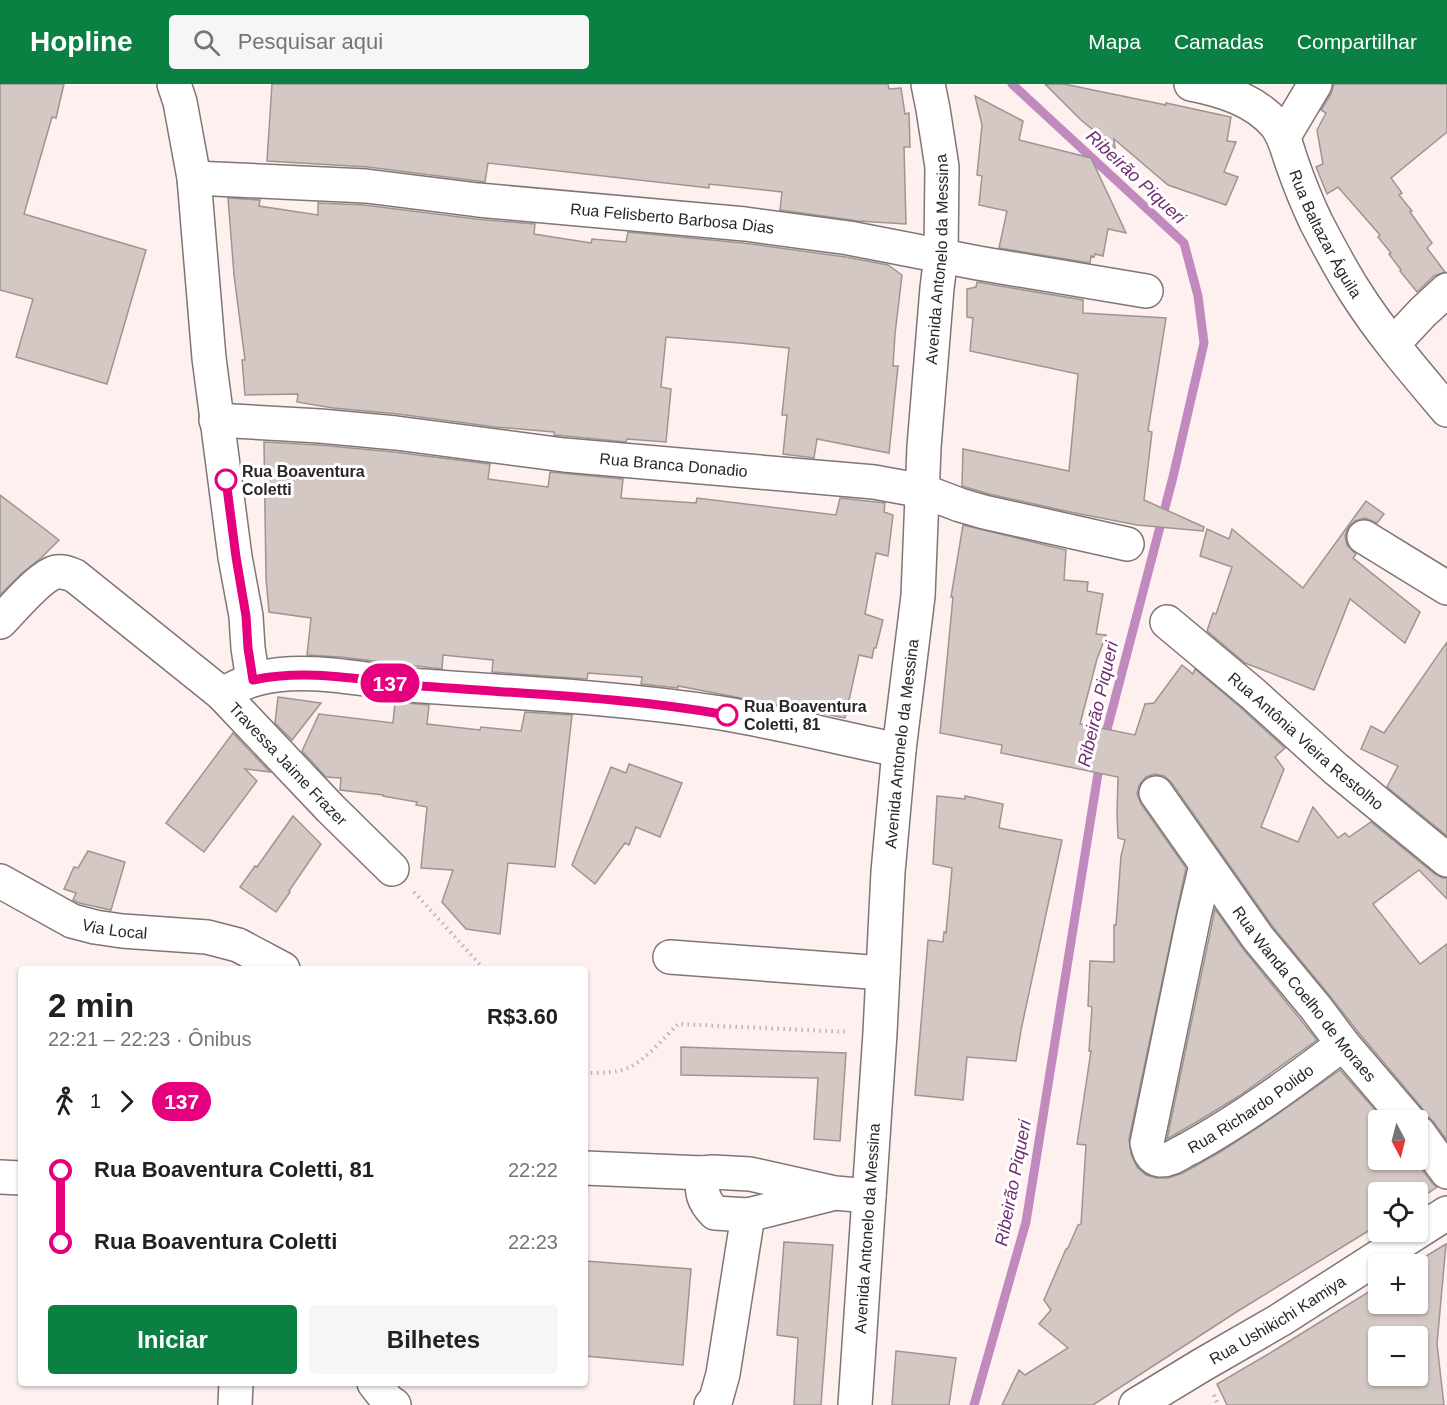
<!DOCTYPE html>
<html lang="pt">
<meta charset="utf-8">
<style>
body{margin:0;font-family:Helvetica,sans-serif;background:#f6f6f6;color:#202124;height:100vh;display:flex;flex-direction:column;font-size:22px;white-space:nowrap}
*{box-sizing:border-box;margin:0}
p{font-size:20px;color:#757577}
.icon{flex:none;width:33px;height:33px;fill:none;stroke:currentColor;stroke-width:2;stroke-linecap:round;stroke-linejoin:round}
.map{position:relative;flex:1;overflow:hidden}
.sheet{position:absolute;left:18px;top:882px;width:570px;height:420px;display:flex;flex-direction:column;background:#fff;border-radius:6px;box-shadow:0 2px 4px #0004}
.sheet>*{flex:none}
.badge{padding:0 12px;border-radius:20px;font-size:21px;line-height:39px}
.needle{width:39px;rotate:173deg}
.controls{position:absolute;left:1368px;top:1026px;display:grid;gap:12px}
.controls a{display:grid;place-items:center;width:60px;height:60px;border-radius:6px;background:#fff;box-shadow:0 2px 4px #0004;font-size:30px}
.map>.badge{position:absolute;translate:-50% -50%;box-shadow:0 0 0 3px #fff}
.legs{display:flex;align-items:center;gap:9px;height:66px;padding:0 30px;font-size:20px}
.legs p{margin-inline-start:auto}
.summary{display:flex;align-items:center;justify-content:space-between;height:102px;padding:0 30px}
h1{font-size:33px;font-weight:600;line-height:45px}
.action{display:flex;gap:12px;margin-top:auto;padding:12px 30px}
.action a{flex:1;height:69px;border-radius:6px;background:#0b8043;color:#fff;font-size:24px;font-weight:600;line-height:69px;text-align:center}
.action a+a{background:#f6f6f6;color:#202124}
ul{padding:0 30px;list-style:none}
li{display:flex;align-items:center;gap:21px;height:72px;font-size:22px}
li i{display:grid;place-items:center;width:9px;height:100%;margin:0 8px;background:currentColor}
li i::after{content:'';width:15px;height:15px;margin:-8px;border:4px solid;border-radius:50%;background:#fff}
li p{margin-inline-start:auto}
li:first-child i{background:linear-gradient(#0000 50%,currentColor 0)}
li:last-child i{background:linear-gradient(currentColor 50%,#0000 0)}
header{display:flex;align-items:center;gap:36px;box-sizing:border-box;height:84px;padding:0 30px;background:#0b8043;color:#fff}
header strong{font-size:28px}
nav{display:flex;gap:33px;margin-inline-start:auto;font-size:21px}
.search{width:420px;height:54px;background:#f6f6f6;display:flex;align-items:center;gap:15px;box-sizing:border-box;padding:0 21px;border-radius:6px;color:#757577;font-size:22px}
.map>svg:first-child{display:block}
</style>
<header>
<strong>Hopline</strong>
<div class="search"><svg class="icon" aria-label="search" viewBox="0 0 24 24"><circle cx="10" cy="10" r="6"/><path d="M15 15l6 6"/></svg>Pesquisar aqui</div>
<nav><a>Mapa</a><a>Camadas</a><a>Compartilhar</a></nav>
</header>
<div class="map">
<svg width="1447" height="1321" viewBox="0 0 1447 1321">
<rect width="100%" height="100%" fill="#fdf0ef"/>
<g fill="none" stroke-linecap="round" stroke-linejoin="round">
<g stroke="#c18abf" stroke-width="9">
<polyline points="1012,0 1184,159 1198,212 1204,259 1173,393 1104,657"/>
<polyline points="974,1321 1026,1138 1100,677"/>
</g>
</g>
<g fill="#d3c8c4" stroke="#9f9490" stroke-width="1.5" fill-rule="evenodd">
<polygon points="0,0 64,0 56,34 52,33 24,130 146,166 107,300 16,273 33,215 0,206"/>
<polygon points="272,0 888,0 889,5 901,4 905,30 909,29 910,63 904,63 906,140 858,137 780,126 782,108 709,100 709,104 488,79 485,98 368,83 267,77"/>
<polygon points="1045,0 1064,0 1166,21 1166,19 1231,33 1227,57 1236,58 1224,88 1238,93 1226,121 1168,101 1114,55 1115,64 1081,36"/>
<polygon points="1334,0 1447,0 1447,48 1391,94 1402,109 1399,111 1412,127 1410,128 1432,159 1427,164 1445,188 1434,192 1417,208 1400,187 1401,186 1389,170 1391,169 1378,153 1380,151 1338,103 1327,110 1316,83 1323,80 1317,46 1326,29 1321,26 1331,10"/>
<polygon points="975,12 1023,37 1019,56 1091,74 1126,149 1108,145 1103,172 1095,170 1094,173 1091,172 1090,179 999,164 1007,127 979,121 982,92 977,91 982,41"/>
<polygon points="228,114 260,116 259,122 318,131 318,119 364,121 476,135 535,140 534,150 591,159 592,155 626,158 628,148 743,159 846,173 888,181 902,191 895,250 893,282 898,282 889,369 817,355 814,374 783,370 787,331 782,331 789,264 740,259 666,253 661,303 671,305 666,358 627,355 626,358 566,352 554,351 554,348 495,343 398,330 333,324 297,318 298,310 245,311 242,276 245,276 234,191"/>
<polygon points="977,198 1083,216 1083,229 1166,234 1148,347 1152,348 1144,416 1204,443 1203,447 1137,441 1070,428 989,410 962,402 963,365 1069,387 1078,290 970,267 973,234 967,233 967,205 976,203"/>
<polygon points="264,358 319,361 394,368 490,380 488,395 548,403 550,388 623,395 621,414 696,419 697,414 836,431 840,414 885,419 884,428 893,431 888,472 876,469 865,530 883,536 876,564 874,564 872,574 859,571 845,634 678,602 678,604 641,600 642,593 588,589 587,595 492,588 493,576 443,571 442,585 340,573 307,571 311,534 269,528 266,494"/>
<polygon points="0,411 59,456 41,474 22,489 0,511"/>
<polygon points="1366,417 1384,430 1377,439 1365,434 1355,437 1348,444 1345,452 1347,461 1356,470 1353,474 1420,528 1405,559 1350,515 1314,606 1245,579 1207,547 1213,529 1216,530 1232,483 1200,472 1207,445 1229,455 1232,445 1303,504"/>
<polygon points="963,441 1066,466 1064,496 1088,498 1087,507 1103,510 1096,550 1106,551 1097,575 1080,640 1135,651 1145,620 1154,619 1182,581 1193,590 1195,585 1240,623 1285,664 1275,673 1284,685 1261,743 1298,758 1313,723 1338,754 1345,749 1349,753 1371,738 1435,790 1443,794 1447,794 1447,815 1419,786 1373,820 1420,880 1447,860 1447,1056 1433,1037 1426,1031 1422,1024 1358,948 1330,912 1273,843 1171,698 1164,692 1155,690 1146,693 1139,701 1137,710 1141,720 1186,784 1129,1055 1131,1070 1137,1083 1146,1091 1156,1094 1168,1094 1183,1089 1220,1068 1259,1043 1340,986 1384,1036 1378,1036 1378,1076 1415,1076 1432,1099 1437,1103 1418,1116 1418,1108 1378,1108 1378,1141 1238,1227 1093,1321 1002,1321 1019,1286 1025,1291 1068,1264 1039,1240 1051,1226 1044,1216 1066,1165 1068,1164 1078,1141 1081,1140 1086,1061 1077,1060 1091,967 1089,967 1092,923 1088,922 1090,877 1114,878 1114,841 1116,841 1121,772 1125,756 1118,754 1117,729 1118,693 1001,669 1002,661 940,649 953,513 951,513"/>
<polygon points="1447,558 1447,752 1387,703 1398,682 1361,665 1371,642 1384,649"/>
<polygon points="278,613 321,619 292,656 275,639"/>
<polygon points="395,618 429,621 427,640 480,646 481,643 521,647 525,628 572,631 555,783 508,779 500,850 466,845 442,818 453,786 421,784 427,723 416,721 417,718 383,712 383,711 340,706 341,694 326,693 302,667 319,630 393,639"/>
<polygon points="233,649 270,688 245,685 257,697 204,768 166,739"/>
<polygon points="629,680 682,699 660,753 636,743 629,761 625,759 595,800 572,781 611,683 626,689"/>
<polygon points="937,712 965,715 965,712 1003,720 999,744 1062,756 1021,946 1016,977 967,973 963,1016 915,1011 928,856 943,858 944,848 946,849 952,784 933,780"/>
<polygon points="293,732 321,760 289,807 290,808 276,828 240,803 255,782 257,783"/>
<polygon points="88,767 125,778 111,826 79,819 73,816 76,809 64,805 74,783 78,784"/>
<polygon points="1215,825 1244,866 1317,956 1239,1012 1200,1036 1167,1055"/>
<polygon points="681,963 846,969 840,1057 814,1055 818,994 681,991"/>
<polygon points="784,1158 833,1161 821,1321 794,1321 798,1254 777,1251"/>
<path d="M1446,1160L1437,1260L1444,1321H1227L1217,1300L1275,1266L1378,1202V1220H1418V1180H1413ZM1378,1252H1418V1292H1378Z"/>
<polygon points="585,1177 691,1185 683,1281 585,1272"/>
<polygon points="896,1267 956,1274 949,1321 892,1321"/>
</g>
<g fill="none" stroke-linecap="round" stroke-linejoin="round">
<defs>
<g id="minor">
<polyline points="174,0 180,18 194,94 209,274 235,473 246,532 248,564 253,596"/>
<path id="s1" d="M1191,0C1222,6 1255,16 1276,41C1285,53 1287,65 1292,79C1299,99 1307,119 1316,138C1328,161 1340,184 1354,206C1381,249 1414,287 1447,326"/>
<polyline points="1284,52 1315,0"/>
<path id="s2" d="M194,94L366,102L478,116L745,140L849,154L978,179L1146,207"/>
<polyline points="1393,260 1423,228 1447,206"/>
<path id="s3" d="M216,336L320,342L396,349L564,371L874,398L923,407L960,421L984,428L1127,460"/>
<polyline points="1364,453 1447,504"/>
<path id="s4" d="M0,538C13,525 40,492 56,488C63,487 68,489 75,492L222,610L330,724L392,785"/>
<path id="s5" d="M1167,538L1252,609L1336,685L1447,776"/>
<path d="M222,610C233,605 244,598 256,595C308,581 369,598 423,602C522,609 622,614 721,629C781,639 840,654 899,666"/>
<path id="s6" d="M1156,709L1258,854L1316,924L1343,960L1408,1036"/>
<path id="s7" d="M1206,781L1194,832L1147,1059C1149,1067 1151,1075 1160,1076C1170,1077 1181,1068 1190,1064C1244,1034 1294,997 1343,960"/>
<path id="s8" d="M0,797L72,837L95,843L122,847L207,853L238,861L283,885"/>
<polyline points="670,873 883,889"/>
<polyline points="1418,1048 1447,1088"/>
<polyline points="585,1084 702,1089"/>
<polyline points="0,1093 21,1094"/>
<path d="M835,1109L748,1131L715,1129C701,1115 702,1107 702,1089L713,1088L750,1090L835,1109L869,1112"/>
<polyline points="374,1299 388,1317 394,1321"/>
<polyline points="235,1321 236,1299"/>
<polyline points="711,1321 716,1315 723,1290 748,1131"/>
<path id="s9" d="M855,1321L880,949L888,788L899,666L918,512L924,363L937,204L941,172L942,83L933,25L928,0"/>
</g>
<g id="major">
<path id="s10" d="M1136,1321L1202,1281L1280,1236L1447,1129"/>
</g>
</defs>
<use href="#minor" stroke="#807574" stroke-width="36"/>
<use href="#major" stroke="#807574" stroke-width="36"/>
<g stroke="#bcb2b1" stroke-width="4" stroke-dasharray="1.5 4.5" stroke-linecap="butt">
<polyline points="414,808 484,885"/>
<path d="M585,989C599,989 620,989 632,982C647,974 665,953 678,940L848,948"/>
<polyline points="1214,1311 1218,1321"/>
</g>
<use href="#minor" stroke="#fff" stroke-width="33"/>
<use href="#major" stroke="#fff" stroke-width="33"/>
</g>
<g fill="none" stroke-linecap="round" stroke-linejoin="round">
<defs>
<path id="line-1" d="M226,396L236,473L246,532L248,564L253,596C309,584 365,597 421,602C523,610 626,613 727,631"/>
</defs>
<use href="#line-1" stroke="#fff" stroke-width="14"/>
<use href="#line-1" stroke="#e6007e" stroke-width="9"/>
</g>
<g fill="#fff" stroke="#e6007e" stroke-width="3">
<circle cx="226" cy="396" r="10"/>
<circle cx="727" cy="631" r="10"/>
</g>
<g text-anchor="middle" stroke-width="6" stroke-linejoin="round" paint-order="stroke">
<g font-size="16" fill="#2c2727" stroke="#fff">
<text dy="6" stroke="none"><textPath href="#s2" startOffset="480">Rua Felisberto Barbosa Dias</textPath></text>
<text dy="6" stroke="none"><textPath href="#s1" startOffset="216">Rua Baltazar Águila</textPath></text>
<text dy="6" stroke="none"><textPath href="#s9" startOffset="1149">Avenida Antonelo da Messina</textPath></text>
<text dy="6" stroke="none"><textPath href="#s3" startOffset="460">Rua Branca Donadio</textPath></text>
<text dy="6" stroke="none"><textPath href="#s5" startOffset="183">Rua Antônia Vieira Restolho</textPath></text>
<text dy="6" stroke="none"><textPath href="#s9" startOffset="663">Avenida Antonelo da Messina</textPath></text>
<text dy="6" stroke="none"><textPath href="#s4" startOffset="380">Travessa Jaime Frazer</textPath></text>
<text dy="6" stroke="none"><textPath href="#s8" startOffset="126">Via Local</textPath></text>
<text dy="6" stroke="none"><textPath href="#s6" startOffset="250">Rua Wanda Coelho de Moraes</textPath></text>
<text dy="6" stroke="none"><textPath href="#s7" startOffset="412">Rua Richardo Polido</textPath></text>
<text dy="6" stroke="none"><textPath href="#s9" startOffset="177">Avenida Antonelo da Messina</textPath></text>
<text dy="6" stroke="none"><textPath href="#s10" startOffset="165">Rua Ushikichi Kamiya</textPath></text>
</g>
<g font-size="16" font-weight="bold" fill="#2c2727" stroke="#fff" text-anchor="start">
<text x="242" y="393">Rua Boaventura<tspan x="242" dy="18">Coletti</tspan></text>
<text x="744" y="628">Rua Boaventura<tspan x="744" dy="18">Coletti, 81</tspan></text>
</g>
<g font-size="18" font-style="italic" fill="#712e70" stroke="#fff">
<text transform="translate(1136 93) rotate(43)" y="6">Ribeirão Piqueri</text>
<text transform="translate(1098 620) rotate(-77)" y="6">Ribeirão Piqueri</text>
<text transform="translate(1013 1099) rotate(-79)" y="6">Ribeirão Piqueri</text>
</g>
</g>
</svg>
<div class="controls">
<a><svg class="needle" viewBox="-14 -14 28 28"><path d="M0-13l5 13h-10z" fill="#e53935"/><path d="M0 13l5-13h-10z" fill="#757577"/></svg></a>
<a><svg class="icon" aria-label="locate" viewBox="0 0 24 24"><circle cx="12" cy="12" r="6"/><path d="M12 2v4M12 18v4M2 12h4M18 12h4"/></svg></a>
<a>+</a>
<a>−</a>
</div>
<b class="badge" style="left:390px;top:599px;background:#e6007e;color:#fff">137</b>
<section class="sheet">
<div class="summary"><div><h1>2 min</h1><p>22:21 – 22:23 · Ônibus</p></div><b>R$3.60</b></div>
<div class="legs"><svg class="icon" aria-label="walk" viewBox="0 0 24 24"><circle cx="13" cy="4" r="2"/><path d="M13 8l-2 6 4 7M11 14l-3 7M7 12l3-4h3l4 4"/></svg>1<svg class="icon" aria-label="forward" viewBox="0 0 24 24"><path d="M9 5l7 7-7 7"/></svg><b class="badge" style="background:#e6007e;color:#fff">137</b></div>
<ul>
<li><i style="color:#e6007e"></i><b>Rua Boaventura Coletti, 81</b><p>22:22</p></li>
<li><i style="color:#e6007e"></i><b>Rua Boaventura Coletti</b><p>22:23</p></li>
</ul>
<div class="action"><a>Iniciar</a><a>Bilhetes</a></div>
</section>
</div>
